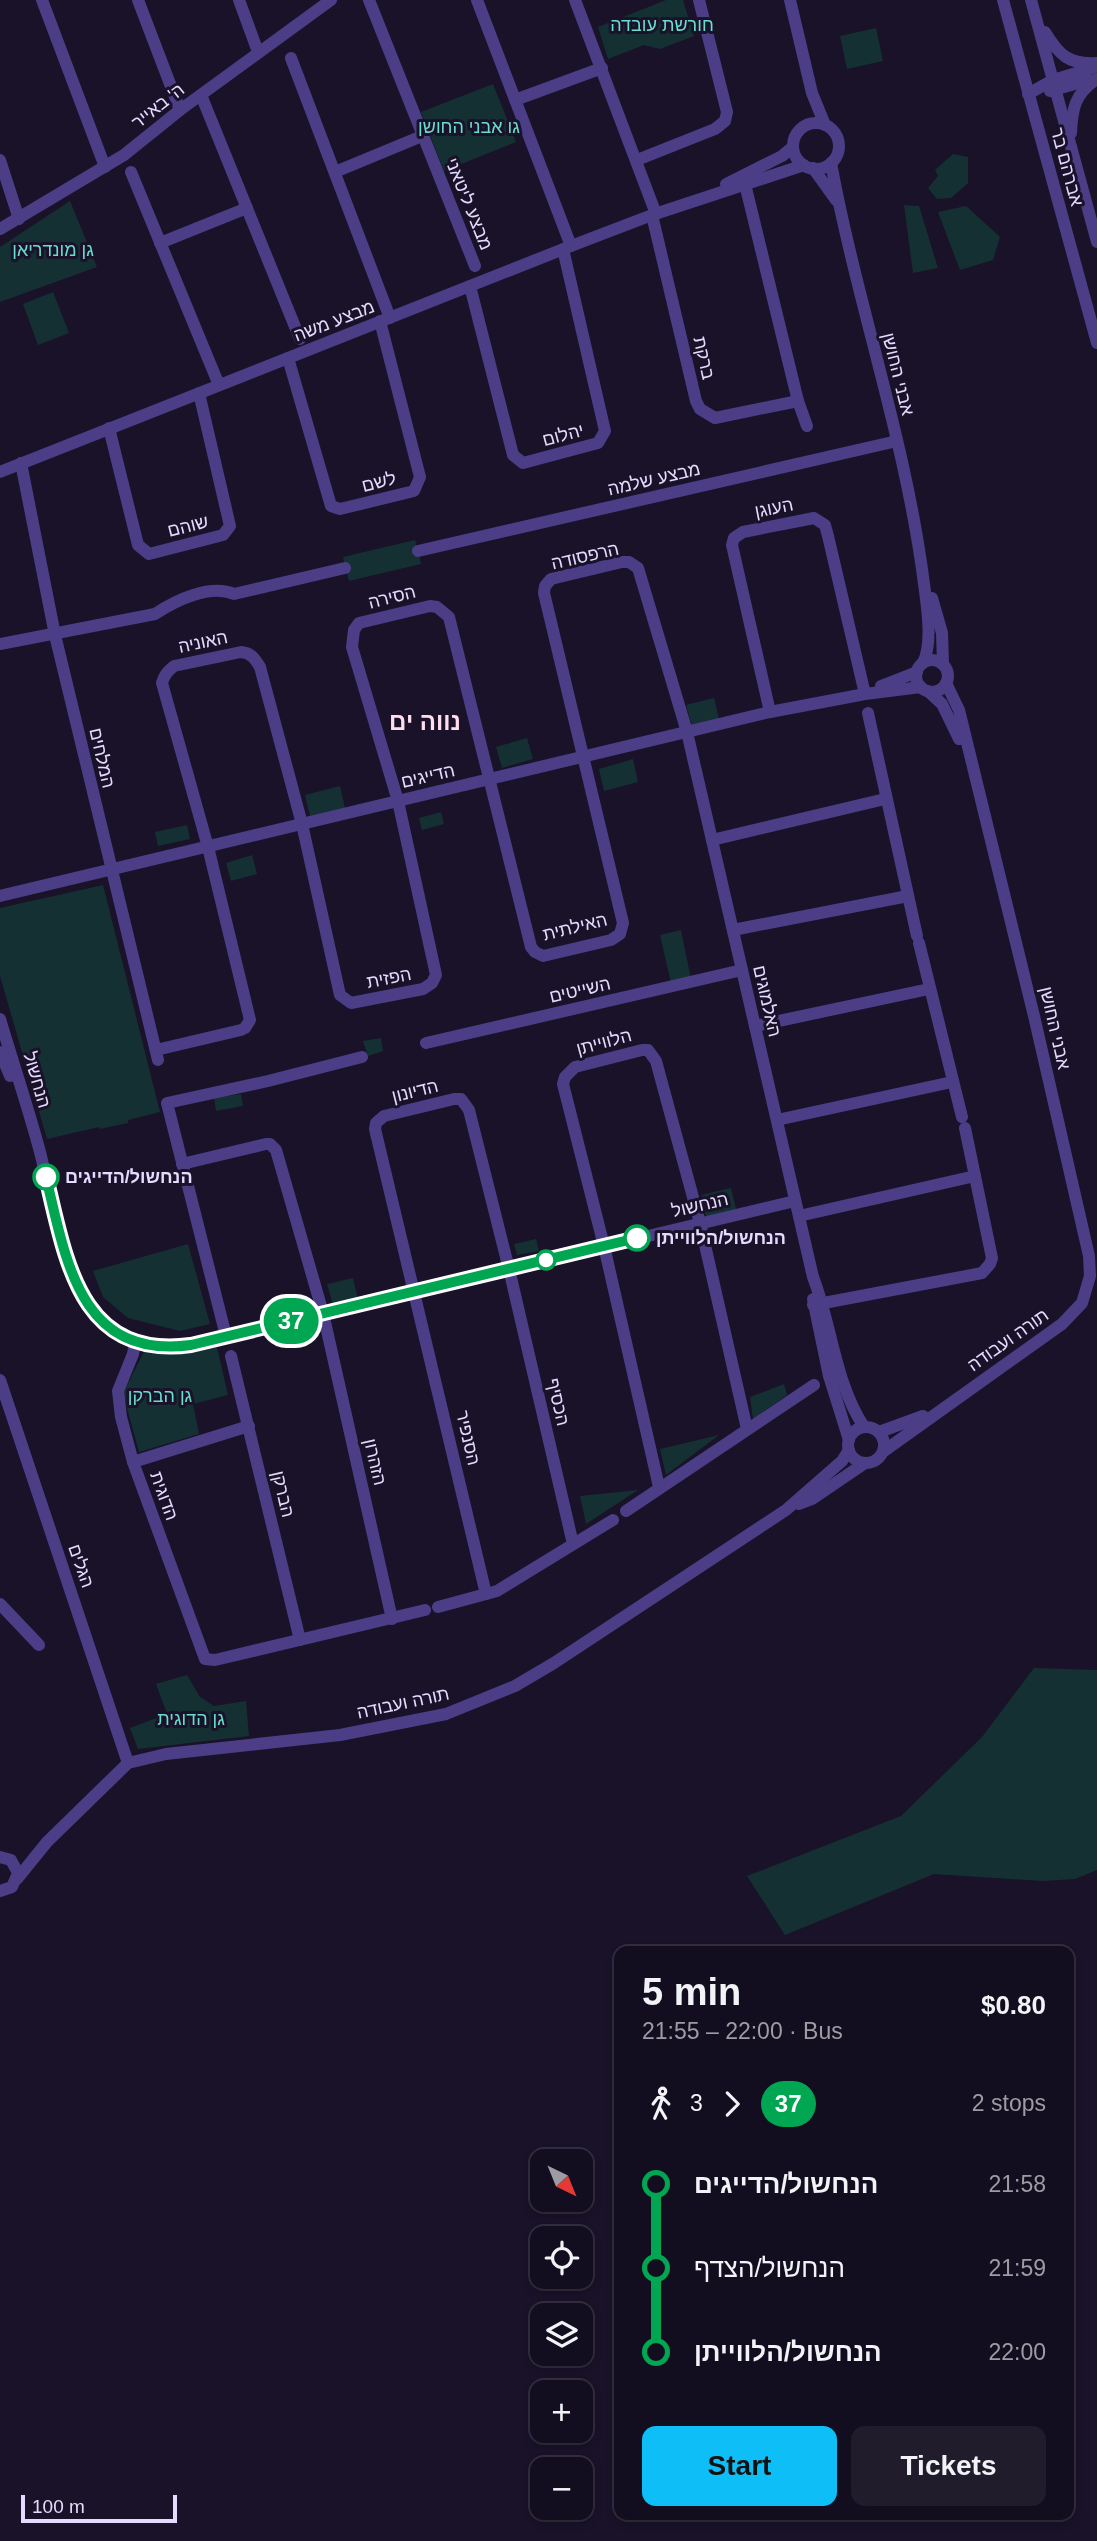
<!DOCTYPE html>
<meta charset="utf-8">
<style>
body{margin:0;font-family:Helvetica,Heebo,sans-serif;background:#201c2c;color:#f1f3f6;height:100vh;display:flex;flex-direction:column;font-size:26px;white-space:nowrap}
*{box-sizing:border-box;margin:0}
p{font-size:23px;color:#9d9ca4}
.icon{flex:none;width:38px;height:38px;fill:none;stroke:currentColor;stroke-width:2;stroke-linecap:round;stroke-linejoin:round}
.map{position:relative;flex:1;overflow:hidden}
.side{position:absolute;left:614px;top:1946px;width:460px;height:574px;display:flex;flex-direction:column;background:#130e1f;border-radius:14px;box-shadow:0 4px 10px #0003,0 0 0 2px #322e3d}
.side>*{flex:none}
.badge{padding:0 14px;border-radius:23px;font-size:24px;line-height:46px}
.needle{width:46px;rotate:137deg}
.fabs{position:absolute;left:530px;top:2149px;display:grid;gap:14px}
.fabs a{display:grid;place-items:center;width:63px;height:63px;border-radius:14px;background:#130e1f;box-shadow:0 4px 10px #0003,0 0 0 2px #322e3d;font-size:35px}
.scale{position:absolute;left:21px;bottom:18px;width:156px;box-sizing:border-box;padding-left:7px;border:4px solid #e4dbfe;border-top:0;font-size:19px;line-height:24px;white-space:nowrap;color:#e4dbfe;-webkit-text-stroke:5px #191229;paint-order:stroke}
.map>.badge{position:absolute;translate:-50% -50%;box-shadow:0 0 0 4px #fff}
.legs{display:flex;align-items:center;gap:10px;height:77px;padding:0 28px;font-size:23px}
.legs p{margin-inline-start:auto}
.head{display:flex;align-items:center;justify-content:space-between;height:119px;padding:0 28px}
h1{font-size:38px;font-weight:600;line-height:52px}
.action{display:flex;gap:14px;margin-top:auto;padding:14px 28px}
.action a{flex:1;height:80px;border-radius:14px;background:#0ebff7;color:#111;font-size:28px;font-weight:600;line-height:80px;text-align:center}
.action a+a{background:#201c2c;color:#f1f3f6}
ul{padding:0 28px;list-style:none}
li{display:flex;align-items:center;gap:24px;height:84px;font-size:26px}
li i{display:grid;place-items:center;width:10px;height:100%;margin:0 9px;background:currentColor}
li i::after{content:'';width:18px;height:18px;margin:-9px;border:5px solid;border-radius:50%;background:#130e1f}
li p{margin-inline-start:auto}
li:first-child i{background:linear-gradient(#0000 50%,currentColor 0)}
li:last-child i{background:linear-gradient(currentColor 50%,#0000 0)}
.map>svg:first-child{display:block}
</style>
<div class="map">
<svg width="1097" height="2541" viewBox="0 0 1097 2541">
<rect width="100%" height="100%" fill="#191229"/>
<g fill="#153033">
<polygon points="666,0 683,0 694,36 660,49 644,45 608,59 598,27"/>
<polygon points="876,28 883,61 847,69 840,36"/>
<polygon points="493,84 516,142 444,171 421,112"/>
<polygon points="953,154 968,157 968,183 951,198 937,199 928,188 938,176 935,170"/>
<polygon points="70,201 97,267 0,302 0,247"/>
<polygon points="904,205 919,206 938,268 913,273"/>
<polygon points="966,206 1000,237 993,260 960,270 938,212"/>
<polygon points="53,292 69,333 38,345 23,304"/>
<polygon points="415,540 421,564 349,581 343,557"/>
<polygon points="714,698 719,719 692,726 686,705"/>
<polygon points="527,738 533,759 502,768 496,747"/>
<polygon points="633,759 638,782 604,791 599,769"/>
<polygon points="340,786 345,808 310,816 305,795"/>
<polygon points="441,812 444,824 422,830 419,818"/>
<polygon points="187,825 190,839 158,846 155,832"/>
<polygon points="252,855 257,874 231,881 226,863"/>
<polygon points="103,885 160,1112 128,1120 128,1123 100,1129 99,1127 47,1139 0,976 0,908"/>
<polygon points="681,930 691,979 671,983 660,935"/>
<polygon points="381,1038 383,1051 368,1056 363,1041"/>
<polygon points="241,1094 243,1106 216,1111 214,1098"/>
<polygon points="731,1188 736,1209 706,1217 701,1195"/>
<polygon points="536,1239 539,1251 517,1255 514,1244"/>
<polygon points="188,1244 210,1324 180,1331 128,1318 103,1297 93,1271"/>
<polygon points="353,1278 358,1299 333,1305 327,1284"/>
<polygon points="216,1343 228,1395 193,1404 199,1434 139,1452 123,1393 144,1352 178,1352"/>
<polygon points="784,1384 787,1395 753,1419 750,1397"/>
<polygon points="719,1435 666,1475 660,1449"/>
<polygon points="638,1490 586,1524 580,1496"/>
<polygon points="1034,1668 1097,1670 1097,1870 1075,1879 1043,1881 934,1874 785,1935 747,1876 901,1816 982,1737"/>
<polygon points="187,1675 200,1697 214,1706 246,1701 249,1736 138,1749 130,1728 167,1714 156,1684"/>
</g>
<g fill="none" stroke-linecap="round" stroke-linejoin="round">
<g stroke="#4b3e87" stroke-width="12">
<polyline points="42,0 105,167"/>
<polyline points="138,0 180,110"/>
<polyline points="239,0 258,52"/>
<polyline points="369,0 475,266"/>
<polyline points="477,0 571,246"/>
<polyline points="575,0 656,214"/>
<polyline points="790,0 812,93 825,125"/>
<polyline points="1003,0 1097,343"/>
<polyline points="1031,0 1097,242"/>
<path d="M1045,32C1059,55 1069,65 1097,63"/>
<polyline points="291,58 390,318"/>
<polyline points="1050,91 1089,80"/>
<polyline points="1028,94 1053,80 1093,68"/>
<polyline points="201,95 300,339"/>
<polyline points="515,100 602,68"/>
<circle cx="816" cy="146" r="23"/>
<path d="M1071,133C1072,109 1075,93 1097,79"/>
<polyline points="0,160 19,219"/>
<polyline points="637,160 715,129 725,121 727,112 699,0"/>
<path d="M831,163C857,304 906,441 924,584C927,606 933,643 923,663"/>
<polyline points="813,168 836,200"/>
<polyline points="131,172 219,385"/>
<polyline points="335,172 422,136"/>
<polyline points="726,184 782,156 793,147"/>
<polyline points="745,184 798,401 807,426"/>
<polyline points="652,215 696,401 700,409 715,418 798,401"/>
<polyline points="0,229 124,155 180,110 331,0"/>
<polyline points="160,243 247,208"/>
<polyline points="470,286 513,455 523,463 598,443 605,431 563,249"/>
<polyline points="288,358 331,506 340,509 414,491 420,477 380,321"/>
<polyline points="109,428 138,545 149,554 223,535 230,526 199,393"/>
<polyline points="21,463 55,635 158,1060"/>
<polyline points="0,472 571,246 652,215 804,165"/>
<polyline points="418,551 897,441"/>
<polyline points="932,598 942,633 943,664"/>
<path d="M0,644L155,614C176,600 210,584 234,594L345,568"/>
<circle cx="932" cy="676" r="16"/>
<polyline points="881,686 917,672"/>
<polyline points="928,691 942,704 959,739"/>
<polyline points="770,712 732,545 734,538 743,532 814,518 825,525 828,536 865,694"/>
<polyline points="868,713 917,936"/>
<polyline points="712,840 885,799"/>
<polyline points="0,896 770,712 865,694 921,687"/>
<polyline points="733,930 908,896"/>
<polyline points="919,943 962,1117"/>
<path d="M0,1019C13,1063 28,1107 40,1152C55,1210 67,1319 133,1342C151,1349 172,1347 191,1345L795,1201"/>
<polyline points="755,1026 929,989"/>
<polyline points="426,1043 742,970"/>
<path d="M156,1050L241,1030L245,1028L250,1020L208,847L162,683C164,675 168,671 174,666L241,652C252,653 255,659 260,667L302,824L340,995L351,1003L423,989L432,983L436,975L398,801L352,647L354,630L359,623L430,606L437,607L449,617L531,947L535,952L543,956L611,940L620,934L623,923L544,593L545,586L551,579L622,562H629L638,568L687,732L813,1277C832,1326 835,1383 864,1427"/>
<polyline points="0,1052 10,1076"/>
<polyline points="777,1120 952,1082"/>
<polyline points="182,1164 266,1144 270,1144 276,1150 323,1313 392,1619"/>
<polyline points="799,1216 975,1176"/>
<polyline points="813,1299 829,1376 849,1440"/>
<polyline points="813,1305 982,1273 990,1264 992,1258 965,1128"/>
<polyline points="226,1336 167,1103 268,1081 362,1057"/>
<polyline points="135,1343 133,1354 118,1391 121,1417 133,1462 205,1659 215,1660 425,1610"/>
<polyline points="231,1356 300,1640"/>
<polyline points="0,1380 128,1763"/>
<circle cx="866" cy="1445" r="18"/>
<polyline points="879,1432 923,1416"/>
<polyline points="884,1451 1062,1324 1082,1303 1090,1276 1089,1256 1034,1016 959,710 946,683"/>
<polyline points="133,1462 249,1426"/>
<polyline points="659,1487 604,1246 563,1084 565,1077 575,1067 642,1050 648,1050 656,1061 700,1223 747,1429"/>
<polyline points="799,1504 812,1499 865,1463"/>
<polyline points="626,1511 814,1385"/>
<polyline points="486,1594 375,1129 376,1123 384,1116 454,1099 461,1099 469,1110 509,1269 573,1544"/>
<polyline points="0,1604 39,1645"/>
<polyline points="438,1607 497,1591 613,1520"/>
<polyline points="0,1857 11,1860 18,1873 12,1887 0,1891"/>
<polyline points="17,1879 47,1842 128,1763 166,1754 340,1735 446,1714 515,1686 554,1663 786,1510 842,1461 849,1450"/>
</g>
</g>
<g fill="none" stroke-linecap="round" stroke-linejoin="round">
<defs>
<path id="line-1" d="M46,1177C66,1261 80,1360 191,1345L637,1238"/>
</defs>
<use href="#line-1" stroke="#fff" stroke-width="16"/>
<use href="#line-1" stroke="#00a651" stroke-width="10"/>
</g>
<g fill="#fff" stroke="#00a651" stroke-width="3.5">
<circle cx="46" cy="1177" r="12"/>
<circle cx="637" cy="1238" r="12"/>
<circle cx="546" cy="1260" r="9"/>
</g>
<g text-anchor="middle" stroke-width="6" stroke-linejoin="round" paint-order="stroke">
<g font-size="18" fill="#68ddd0" stroke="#191229">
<text x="662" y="31">חורשת עובדה</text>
<text x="469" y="133">גו אבני החושן</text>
<text x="53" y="256">גן מונדריאן</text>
<text x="160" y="1402">גן הברקן</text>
<text x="191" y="1725">גן הדוגית</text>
</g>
<g font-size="18" fill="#e4dbfe" stroke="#191229">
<text transform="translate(158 106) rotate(-38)" y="6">ה' באייר</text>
<text transform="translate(1067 167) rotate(75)" y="6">אברהם בר</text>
<text transform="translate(469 204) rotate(68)" y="6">מבצע ליטאני</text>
<text transform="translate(334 321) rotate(-21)" y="6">מבצע משה</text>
<text transform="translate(704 358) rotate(77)" y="6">ברקת</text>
<text transform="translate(898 374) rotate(76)" y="6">אבני החושן</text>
<text transform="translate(563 435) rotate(-15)" y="6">יהלום</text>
<text transform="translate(654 479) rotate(-13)" y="6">מבצע שלמה</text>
<text transform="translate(379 482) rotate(-14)" y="6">לשם</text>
<text transform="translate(774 508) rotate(-11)" y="6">העוגן</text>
<text transform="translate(188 526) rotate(-14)" y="6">שוהם</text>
<text transform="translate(585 556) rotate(-13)" y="6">הרפסודה</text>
<text transform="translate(392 597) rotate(-14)" y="6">הסירה</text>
<text transform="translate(203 642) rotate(-12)" y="6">האוניה</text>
<text transform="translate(102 758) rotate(77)" y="6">המלחים</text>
<text transform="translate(428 776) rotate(-13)" y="6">הדייגים</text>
<text transform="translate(575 927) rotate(-14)" y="6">האילתית</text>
<text transform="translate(389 978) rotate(-11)" y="6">הפזית</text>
<text transform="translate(580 990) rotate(-13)" y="6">השייטים</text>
<text transform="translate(767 1001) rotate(77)" y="6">האלמוגים</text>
<text transform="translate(1055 1028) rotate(77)" y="6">אבני החושן</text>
<text transform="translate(604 1042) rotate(-15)" y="6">הלווייתן</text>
<text transform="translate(37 1080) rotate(74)" y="6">הנחשול</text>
<text transform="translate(415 1091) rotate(-14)" y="6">הדיונון</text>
<text transform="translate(700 1205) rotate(-13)" y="6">הנחשול</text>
<text transform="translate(1008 1340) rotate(-35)" y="6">תורה ועבודה</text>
<text transform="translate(558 1402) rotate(77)" y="6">הכסיף</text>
<text transform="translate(468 1438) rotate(77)" y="6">הסנפיר</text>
<text transform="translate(375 1462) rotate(77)" y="6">הזהרון</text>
<text transform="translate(283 1494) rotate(77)" y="6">הברקן</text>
<text transform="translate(164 1496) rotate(70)" y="6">הדוגית</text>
<text transform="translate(81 1566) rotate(71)" y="6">הגלים</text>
<text transform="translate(403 1703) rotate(-12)" y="6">תורה ועבודה</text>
</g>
<g font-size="18" font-weight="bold" fill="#e4dbfe" stroke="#191229" text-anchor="start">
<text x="65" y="1183">הנחשול/הדייגים</text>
<text x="656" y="1244">הנחשול/הלווייתן</text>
</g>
<g font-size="24" font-weight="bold" fill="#fedded" stroke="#191229">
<text x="425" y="730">נווה ים</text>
</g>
</g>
</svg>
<div class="fabs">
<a><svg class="needle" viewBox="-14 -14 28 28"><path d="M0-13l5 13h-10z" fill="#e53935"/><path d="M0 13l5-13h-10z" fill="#9d9ca4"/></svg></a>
<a><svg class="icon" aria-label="locate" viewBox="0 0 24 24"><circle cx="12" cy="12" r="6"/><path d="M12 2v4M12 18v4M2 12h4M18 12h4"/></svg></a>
<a><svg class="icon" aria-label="layers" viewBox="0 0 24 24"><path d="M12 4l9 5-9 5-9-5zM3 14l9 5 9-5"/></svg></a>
<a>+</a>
<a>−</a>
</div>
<div class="scale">100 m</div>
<b class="badge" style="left:291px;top:1321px;background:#00a651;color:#fff">37</b>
<section class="side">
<div class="head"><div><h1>5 min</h1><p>21:55 – 22:00 · Bus</p></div><b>$0.80</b></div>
<div class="legs"><svg class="icon" aria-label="walk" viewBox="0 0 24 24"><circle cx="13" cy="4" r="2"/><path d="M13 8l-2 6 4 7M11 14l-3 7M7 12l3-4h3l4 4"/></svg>3<svg class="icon" aria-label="forward" viewBox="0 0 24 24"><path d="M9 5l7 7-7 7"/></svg><b class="badge" style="background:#00a651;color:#fff">37</b><p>2 stops</p></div>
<ul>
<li><i style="color:#00a651"></i><b>הנחשול/הדייגים</b><p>21:58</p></li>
<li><i style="color:#00a651"></i><span>הנחשול/הצדף</span><p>21:59</p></li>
<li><i style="color:#00a651"></i><b>הנחשול/הלווייתן</b><p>22:00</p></li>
</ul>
<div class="action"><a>Start</a><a>Tickets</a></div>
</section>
</div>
